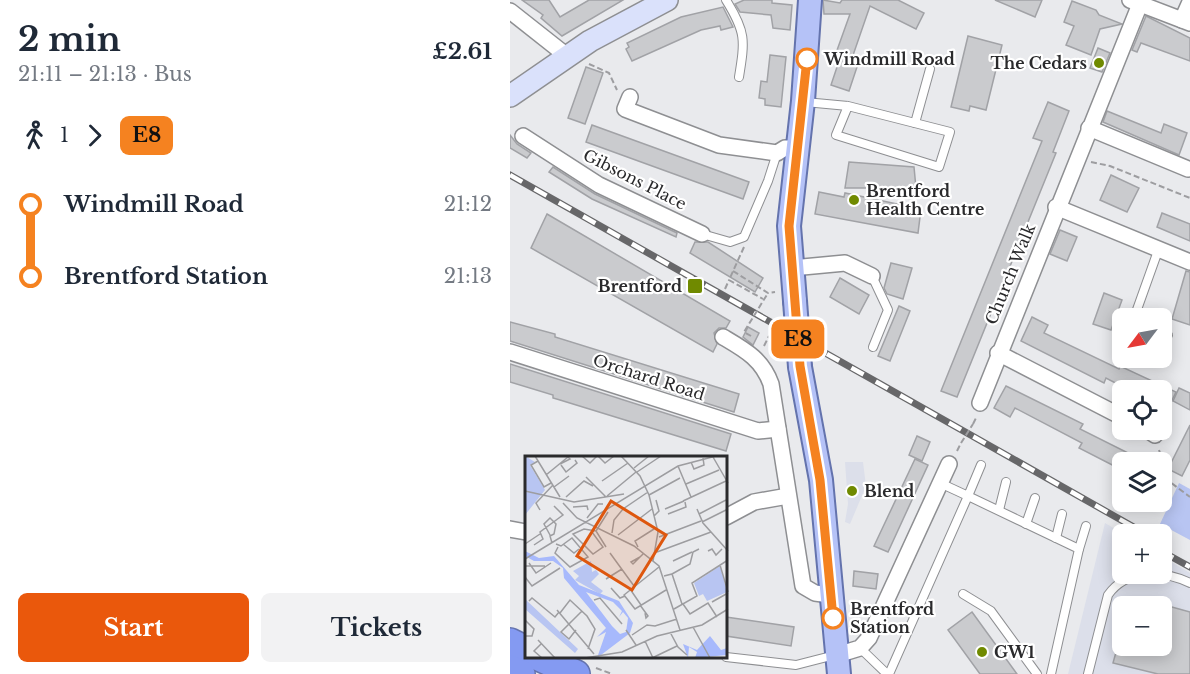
<!DOCTYPE html>
<meta charset="utf-8">
<style>
body{margin:0;font-family:"Libre Baskerville",serif;background:#f2f2f3;color:#1f2937;height:100vh;display:flex;flex-direction:column;font-size:22px;white-space:nowrap}
*{box-sizing:border-box;margin:0}
p{font-size:20px;color:#747a83}
.icon{flex:none;width:33px;height:33px;fill:none;stroke:currentColor;stroke-width:2;stroke-linecap:round;stroke-linejoin:round}
.map{position:relative;flex:1;overflow:hidden}
.side{display:flex;flex-direction:column;background:#fff;width:510px}
.side>*{flex:none}
.badge{padding:0 12px;border-radius:9px;font-size:21px;line-height:39px}
.needle{width:39px;rotate:238deg}
.controls{position:absolute;left:602px;top:308px;display:grid;gap:12px}
.controls a{display:grid;place-items:center;width:60px;height:60px;border-radius:9px;background:#fff;box-shadow:0 3px 15px #0003;font-size:30px}
.map>.badge{position:absolute;translate:-50% -50%;box-shadow:0 0 0 3px #fff}
.legs{display:flex;align-items:center;gap:9px;height:66px;padding:0 18px;font-size:20px}
.legs p{margin-inline-start:auto}
.overview{display:flex;align-items:center;justify-content:space-between;height:102px;padding:0 18px}
h1{font-size:33px;font-weight:700;line-height:45px}
.cta{display:flex;gap:12px;margin-top:auto;padding:12px 18px}
.cta a{flex:1;height:69px;border-radius:9px;background:#ea580c;color:#fff;font-size:24px;font-weight:700;line-height:69px;text-align:center}
.cta a+a{background:#f2f2f3;color:#1f2937}
ul{padding:0 18px;list-style:none}
li{display:flex;align-items:center;gap:21px;height:72px;font-size:22px}
li i{display:grid;place-items:center;width:9px;height:100%;margin:0 8px;background:currentColor}
li i::after{content:'';width:15px;height:15px;margin:-8px;border:4px solid;border-radius:50%;background:#fff}
li p{margin-inline-start:auto}
li:first-child i{background:linear-gradient(#0000 50%,currentColor 0)}
li:last-child i{background:linear-gradient(currentColor 50%,#0000 0)}
main{display:flex;flex:1;min-height:0}
.map>svg:first-child{display:block}
</style>
<main>
<section class="side">
<div class="overview"><div><h1>2 min</h1><p>21:11 – 21:13 · Bus</p></div><b>£2.61</b></div>
<div class="legs"><svg class="icon" aria-label="walk" viewBox="0 0 24 24"><circle cx="13" cy="4" r="2"/><path d="M13 8l-2 6 4 7M11 14l-3 7M7 12l3-4h3l4 4"/></svg>1<svg class="icon" aria-label="forward" viewBox="0 0 24 24"><path d="M9 5l7 7-7 7"/></svg><b class="badge" style="background:#f58220;color:#111">E8</b></div>
<ul>
<li><i style="color:#f58220"></i><b>Windmill Road</b><p>21:12</p></li>
<li><i style="color:#f58220"></i><b>Brentford Station</b><p>21:13</p></li>
</ul>
<div class="cta"><a>Start</a><a>Tickets</a></div>
</section>
<div class="map">
<svg width="680" height="674" viewBox="0 0 680 674">
<rect width="100%" height="100%" fill="#e9eaed"/>
<g fill="#dcdfea" fill-rule="evenodd">
<polygon points="335,462 353,462 356,486 340,524 335,522 338,504"/>
<path d="M595,523L614,534L612,573H651V556L680,573V674H558ZM612,606H651V645H612Z"/>
</g>
<polygon fill="#b8c5f2" points="669,483 680,489 680,540 650,524"/>
<g fill="#cacbce" stroke="#a1a2a6" stroke-width="1.5">
<polygon points="12,0 39,0 50,17 79,0 113,0 52,36 31,18 33,15"/>
<polygon points="234,0 262,0 262,3 282,5 280,30 263,28 261,15 230,12 225,4"/>
<polygon points="313,0 330,3 332,0 388,0 414,13 406,29 360,6 341,61 348,64 339,91 321,85 331,55 326,53 340,14 314,14"/>
<polygon points="485,0 532,0 525,17"/>
<polygon points="562,1 586,10 589,15 612,24 590,29 581,55 556,45 564,26 554,22"/>
<polygon points="213,7 223,27 211,30 210,26 191,30 122,61 116,49 119,47 117,43 171,17"/>
<polygon points="636,16 680,38 680,61 631,43 627,52 622,50"/>
<polygon points="458,36 492,45 476,110 460,106 459,111 441,107"/>
<polygon points="588,48 600,53 592,72 580,68"/>
<polygon points="260,55 276,57 271,107 255,105 255,99 249,98 251,81 257,82"/>
<polygon points="76,67 93,73 75,124 58,118"/>
<polygon points="538,102 559,111 543,152 546,153 447,397 431,391 532,141 523,138"/>
<polygon points="597,111 651,133 654,124 677,133 669,155 593,122"/>
<polygon points="82,125 239,182 233,199 76,142"/>
<polygon points="0,135 7,144 21,153 17,158 0,148"/>
<polygon points="339,162 404,167 406,188 335,188"/>
<polygon points="43,167 85,194 167,233 166,237 82,199 39,172"/>
<polygon points="601,175 629,188 617,212 590,200"/>
<polygon points="309,192 334,197 335,193 411,209 408,233 305,214"/>
<polygon points="652,213 680,224 680,241 647,227"/>
<polygon points="37,214 220,321 216,328 209,328 204,333 207,344 203,352 21,248"/>
<polygon points="550,230 567,237 557,261 540,254"/>
<polygon points="185,242 198,242 253,278 245,292 180,253"/>
<polygon points="381,263 402,268 393,299 377,294 374,288"/>
<polygon points="676,271 680,272 680,325 662,319"/>
<polygon points="330,278 359,295 349,314 320,297"/>
<polygon points="594,293 612,300 601,330 583,324"/>
<polygon points="389,306 400,311 380,361 368,356"/>
<polygon points="522,317 538,325 534,333 609,369 610,366 666,392 651,423 651,390 619,390 596,378 594,383 511,341"/>
<polygon points="0,322 45,334 45,337 229,394 224,412 0,341"/>
<polygon points="238,327 249,333 243,345 233,337"/>
<polygon points="0,364 221,434 216,451 50,400 43,398 43,395 0,382"/>
<polygon points="496,386 573,424 570,429 636,462 612,462 612,470 569,448 572,443 505,408 500,417 484,408"/>
<polygon points="669,388 680,393 680,410 663,401"/>
<polygon points="680,425 680,460 672,476 658,469"/>
<polygon points="407,436 420,442 412,461 399,455"/>
<polygon points="405,459 418,465 378,552 364,546"/>
<polygon points="344,571 368,574 366,589 343,586"/>
<polygon points="651,604 680,612 680,674 648,674 603,663 608,645 651,645"/>
<polygon points="462,612 507,674 470,674 438,630"/>
<polygon points="216,617 284,627 281,646 216,636"/>
</g>
<g fill="none" stroke-linecap="round" stroke-linejoin="round">
<defs>
<g id="lane">
<path d="M216,0C236,32 235,40 229,77"/>
<polyline points="295,102 338,106 440,132 429,167 326,135 338,106"/>
<polyline points="405,123 420,69"/>
<polyline points="192,234 220,242 234,237 258,181 267,153"/>
<polyline points="362,276 378,310 363,347"/>
<polyline points="624,318 649,248"/>
<polyline points="651,332 658,335"/>
<polyline points="430,483 458,496 471,465"/>
<polyline points="489,510 496,482"/>
<polyline points="516,524 525,498"/>
<polyline points="546,538 552,514"/>
<polyline points="569,549 576,526"/>
<polyline points="453,594 481,611 527,674"/>
<polyline points="350,648 377,674"/>
<polyline points="216,657 286,665 325,655"/>
<polyline points="379,674 458,496 569,549 541,674"/>
<path d="M578,674L598,595C616,569 653,570 680,583"/>
</g>
<g id="street">
<polyline points="620,0 680,23"/>
<polyline points="0,11 57,56"/>
<polyline points="672,20 680,2"/>
<polyline points="120,97 115,109 209,145 267,153 275,148 287,148"/>
<polyline points="579,128 678,169"/>
<polyline points="13,136 89,185 192,234"/>
<polyline points="546,207 680,262"/>
<polyline points="282,268 335,263 362,276"/>
<path d="M213,337C235,350 252,359 261,384L293,586L305,593L320,595"/>
<polyline points="0,352 248,431 268,429"/>
<polyline points="488,353 612,417"/>
<polyline points="470,403 630,4"/>
<polyline points="636,429 645,435"/>
<polyline points="216,517 244,502 278,496"/>
<polyline points="0,529 16,532"/>
<polyline points="327,655 350,648 359,638 439,464"/>
</g>
<polyline id="secondary" points="0,96 80,41 157,0"/>
<g id="primary">
<polyline points="285,301 279,226 293,101 300,0"/>
<polyline points="290,367 311,480 329,674"/>
</g>
<g id="highway">
<polyline points="0,642 16,650"/>
<polyline points="31,658 66,674"/>
<polyline points="0,669 11,674"/>
</g>
</defs>
<use href="#lane" stroke="#8e8f92" stroke-width="10"/>
<use href="#street" stroke="#8e8f92" stroke-width="18"/>
<use href="#secondary" stroke="#8e8f92" stroke-width="24"/>
<use href="#primary" stroke="#6473ad" stroke-width="26"/>
<use href="#highway" stroke="#6473ad" stroke-width="30"/>
<g stroke="#9d9da0" stroke-width="2" stroke-dasharray="6 3" stroke-linecap="butt">
<polyline points="79,64 99,73 107,90"/>
<polyline points="581,162 600,166 680,198"/>
<polyline points="234,247 219,280 253,299"/>
<polyline points="223,271 258,293 265,292"/>
<polyline points="215,289 219,280"/>
<polyline points="254,346 259,336"/>
<polyline points="463,424 467,416"/>
<polyline points="649,450 660,482 680,497"/>
<polyline points="447,451 451,443"/>
<polyline points="86,668 102,674"/>
</g>
<use href="#lane" stroke="#fff" stroke-width="8"/>
<use href="#street" stroke="#fff" stroke-width="15"/>
<use href="#secondary" stroke="#dae1fb" stroke-width="21"/>
<use href="#primary" stroke="#b5c2f7" stroke-width="22"/>
<use href="#highway" stroke="#849af2" stroke-width="27"/>
<defs>
<g id="rail">
<polyline points="0,175 636,534"/>
<polyline points="651,551 680,567"/>
</g>
</defs>
<use href="#rail" stroke="#676769" stroke-width="7"/>
<use href="#rail" stroke="#fff" stroke-width="4.5" stroke-dasharray="14" stroke-linecap="butt"/>
<defs>
<polyline id="primary-bridge" points="285,301 290,367"/>
</defs>
<use href="#primary-bridge" stroke="#6473ad" stroke-width="26" stroke-linecap="butt"/>
<g stroke="#9d9da0" stroke-width="2" stroke-dasharray="6 3" stroke-linecap="butt">
<polyline points="241,336 234,332 258,293"/>
<polyline points="451,443 463,424"/>
</g>
<use href="#primary-bridge" stroke="#b5c2f7" stroke-width="22"/>
</g>
<g fill="none" stroke-linecap="round" stroke-linejoin="round">
<defs>
<polyline id="line-1" points="297,59 279,226 290,366 310,480 323,618"/>
</defs>
<use href="#line-1" stroke="#fff" stroke-width="14"/>
<use href="#line-1" stroke="#f58220" stroke-width="9"/>
</g>
<g fill="#fff" stroke="#f58220" stroke-width="3">
<circle cx="297" cy="59" r="10"/>
<circle cx="323" cy="618" r="10"/>
</g>
<g fill="#708a00" stroke="#fff" stroke-width="2">
<circle cx="589" cy="63" r="6"/>
<circle cx="344" cy="200" r="6"/>
<rect x="177" y="278" width="16" height="16" rx="3"/>
<circle cx="342" cy="491" r="6"/>
<circle cx="472" cy="652" r="6"/>
</g>
<g text-anchor="middle" stroke-width="4.5" stroke-linejoin="round" paint-order="stroke">
<g font-size="16" font-weight="bold" fill="#2a2a2c" stroke="#fff" text-anchor="start">
<text x="314" y="65">Windmill Road</text>
<text x="340" y="615">Brentford<tspan x="340" dy="18">Station</tspan></text>
</g>
<g font-size="16" font-weight="bold" fill="#2a2a2c" stroke="#fff" text-anchor="start">
<text x="577" y="69" text-anchor="end">The Cedars</text>
<text x="356" y="197">Brentford<tspan x="356" dy="18">Health Centre</tspan></text>
<text x="172" y="292" text-anchor="end">Brentford</text>
<text x="354" y="497">Blend</text>
<text x="484" y="658">GW1</text>
</g>
<g font-size="16" fill="#2a2a2c" stroke="#fff">
<text transform="translate(125 179) rotate(27)" y="6">Gibsons Place</text>
<text transform="translate(500 274) rotate(-68)" y="6">Church Walk</text>
<text transform="translate(139 377) rotate(18)" y="6">Orchard Road</text>
</g>
</g>
<g transform="translate(15 456)">
<rect width="202" height="202" fill="#e9eaed"/>
<path d="M0,0L10,6L5,9L20,34L0,59ZM66,105L67,116L71,114L74,118L66,126L78,135L75,138L50,124L54,120L48,115ZM195,110L202,136L182,145L178,138L174,140L169,127ZM0,143L53,193L50,197L0,153Z" fill="#b8c5f2"/>
<path d="M0,95L14,102L29,100L54,129L94,145L108,167L105,177L72,202L81,176L72,181L81,172L39,122L38,112L28,105H9L0,100ZM61,136L88,146L97,155L94,161L98,156L103,162L101,176L95,178L87,170ZM185,180L196,194L202,192V199L170,202L172,196L164,191L163,202L158,188L172,194Z" fill="#a7b9fc" fill-rule="evenodd"/>
<path fill="none" stroke="#9d9da0" stroke-width="1.5" d="M10,0L35,41M57,0L65,7L72,0M73,0L80,7L89,0M96,0L115,20L124,39L133,76L128,105M188,1L203,27M13,5L6,9L19,31L26,27M166,6L169,13L179,9L178,2M36,9L41,16L52,7L50,4M153,10L166,41M109,12L124,0M112,16L136,0M21,19L43,1L45,3L35,8M61,21L81,41M77,25L103,7M161,28L194,14M29,31L44,20M0,35L49,46L99,38M124,39L155,22M82,40L111,16M41,41L59,25L68,30M158,45L201,25M38,47L52,62L109,90L134,110L155,174M48,51L62,50L63,54M140,53L159,45M172,53L178,67L203,95M15,54L11,47L28,29M143,58L161,51L160,46M174,58L201,44M129,60L134,55L131,44M62,62L73,48H78M177,66L203,53M67,76L78,91L68,98L48,78L59,73L71,75M87,77L89,64L98,53L123,36M25,79L19,68L25,62L31,68L29,78L25,80L27,87M93,79L127,53M134,81L176,65M0,88L15,78M31,88L36,90L47,82L63,101L45,111L30,97L33,91M38,88L49,97L54,93M9,89L18,83L15,76L38,59L29,50M81,91L71,75L83,56M113,91L110,85L129,73M183,95L187,93L191,99L197,93M132,96L186,76M85,97L109,130M115,101L106,106L108,108L118,98M0,103L153,10L191,0M148,105L167,96M4,107L11,117L26,107M195,109L203,136M0,110H20M134,111L99,139L110,153L141,134M147,118L165,108L168,96L174,93M139,120L147,118L157,148M0,121L7,130L35,112M81,123L97,113M86,132L95,142L100,140M105,133L116,149M69,144L75,142L97,168M4,145L7,142L30,161L34,156M187,146L203,137M158,148L165,158L183,147L192,161M115,149L123,160L121,162L120,157M149,153L172,140L167,127L203,104M32,154L69,198M35,157L45,144L62,160L70,173L63,193M0,164L9,173L7,180H0M168,171L185,202M51,174L44,183L36,176L57,155M101,174L111,189M145,176L153,191L162,199M107,179L122,169L130,170L152,163M13,184L30,202M120,185L128,202M16,188L9,195L17,202M60,202L97,196L132,180L177,169L203,153M127,202L152,190"/>
<path fill="#de570e" fill-opacity="0.15" stroke="#de570e" stroke-width="3" d="M86,45L141,79L107,134L52,100Z"/>
<rect width="202" height="202" fill="none" stroke="#2a2a2c" stroke-width="3"/>
</g>
</svg>
<div class="controls">
<a><svg class="needle" viewBox="-14 -14 28 28"><path d="M0-13l5 13h-10z" fill="#e53935"/><path d="M0 13l5-13h-10z" fill="#747a83"/></svg></a>
<a><svg class="icon" aria-label="locate" viewBox="0 0 24 24"><circle cx="12" cy="12" r="6"/><path d="M12 2v4M12 18v4M2 12h4M18 12h4"/></svg></a>
<a><svg class="icon" aria-label="layers" viewBox="0 0 24 24"><path d="M12 4l9 5-9 5-9-5zM3 14l9 5 9-5"/></svg></a>
<a>+</a>
<a>−</a>
</div>
<b class="badge" style="left:288px;top:339px;background:#f58220;color:#111">E8</b>
</div>
</main>
